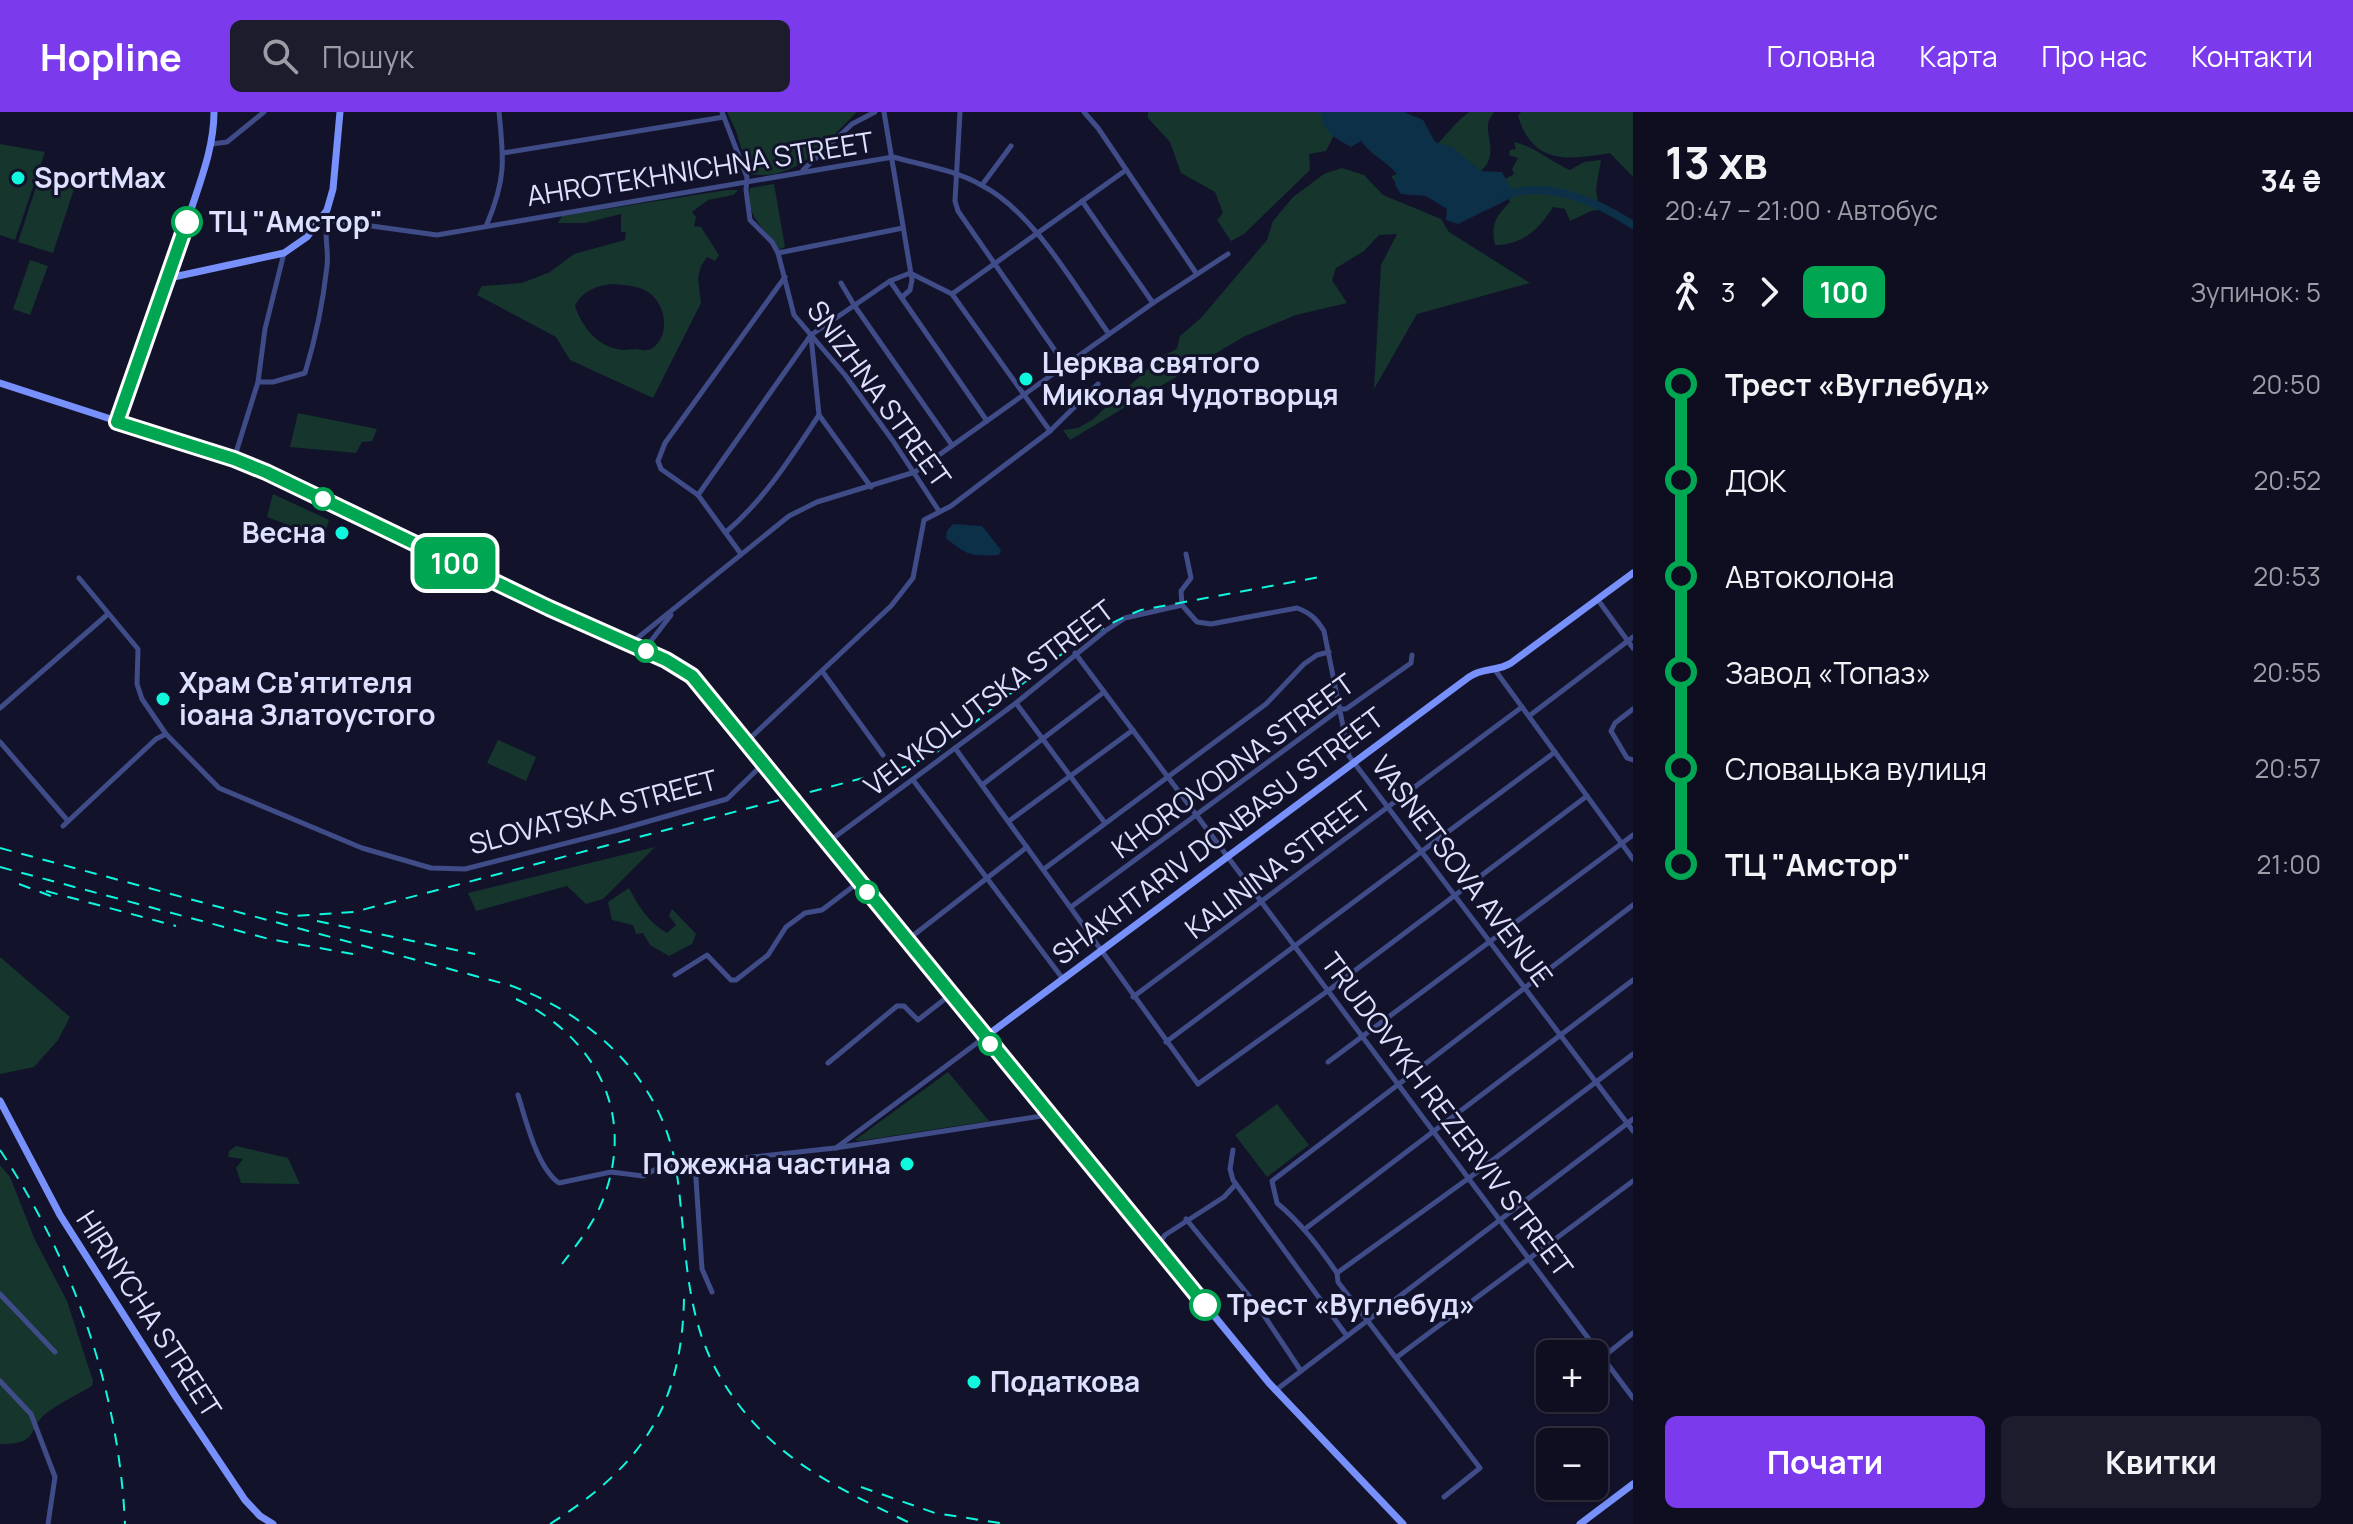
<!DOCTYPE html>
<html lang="uk">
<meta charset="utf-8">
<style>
body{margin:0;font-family:Manrope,sans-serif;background:#1c1c2d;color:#f1f3f6;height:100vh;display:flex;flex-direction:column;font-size:30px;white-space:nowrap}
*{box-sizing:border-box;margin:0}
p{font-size:26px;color:#9b9ca5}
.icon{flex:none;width:44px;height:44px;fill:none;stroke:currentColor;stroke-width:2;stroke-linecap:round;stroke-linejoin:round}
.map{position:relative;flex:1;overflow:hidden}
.side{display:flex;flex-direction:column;background:#0e0e20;width:720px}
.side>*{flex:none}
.badge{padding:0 16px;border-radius:12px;font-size:28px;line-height:52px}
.controls{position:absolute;left:1536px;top:1228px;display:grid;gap:16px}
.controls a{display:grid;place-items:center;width:72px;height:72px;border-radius:12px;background:#0e0e20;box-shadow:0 2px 6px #0004,0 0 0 2px #2e2e3e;font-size:40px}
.map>.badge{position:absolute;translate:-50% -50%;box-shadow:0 0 0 4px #fff}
.legs{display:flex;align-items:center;gap:12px;height:88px;padding:0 32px;font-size:26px}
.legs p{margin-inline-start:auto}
.overview{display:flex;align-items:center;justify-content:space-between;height:136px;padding:0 32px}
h1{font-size:44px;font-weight:700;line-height:60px}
.action{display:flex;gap:16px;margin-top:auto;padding:16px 32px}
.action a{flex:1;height:92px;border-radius:12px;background:#7c3aed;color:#fff;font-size:32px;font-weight:700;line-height:92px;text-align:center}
.action a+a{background:#1c1c2d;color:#f1f3f6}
ul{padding:0 32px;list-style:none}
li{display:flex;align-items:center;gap:28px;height:96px;font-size:30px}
li i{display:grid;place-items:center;width:12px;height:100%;margin:0 10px;background:currentColor}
li i::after{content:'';width:20px;height:20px;margin:-10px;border:6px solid;border-radius:50%;background:#0e0e20}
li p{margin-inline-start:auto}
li:first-child i{background:linear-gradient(#0000 50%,currentColor 0)}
li:last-child i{background:linear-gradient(currentColor 50%,#0000 0)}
header{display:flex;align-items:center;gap:48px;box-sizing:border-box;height:112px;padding:0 40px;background:#7c3aed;color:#fff}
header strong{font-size:38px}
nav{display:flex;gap:44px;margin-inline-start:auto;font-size:28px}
.search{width:560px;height:72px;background:#1c1c2d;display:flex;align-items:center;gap:20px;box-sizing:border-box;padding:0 28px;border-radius:12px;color:#9b9ca5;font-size:30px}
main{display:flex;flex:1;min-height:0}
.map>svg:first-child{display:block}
</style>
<header>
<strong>Hopline</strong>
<div class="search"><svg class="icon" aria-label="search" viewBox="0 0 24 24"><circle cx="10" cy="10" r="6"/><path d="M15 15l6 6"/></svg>Пошук</div>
<nav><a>Головна</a><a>Карта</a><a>Про нас</a><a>Контакти</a></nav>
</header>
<main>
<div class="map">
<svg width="1633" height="1412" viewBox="0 0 1633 1412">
<rect width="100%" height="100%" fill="#12132b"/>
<g fill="#15352d" fill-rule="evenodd">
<path d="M727,0H857C825,31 798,70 749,62L736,19Z"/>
<polygon points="1148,0 1360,0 1341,9 1326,39 1309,42 1310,58 1244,122 1231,129 1217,108 1223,101 1215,80 1181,61 1170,30 1148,6"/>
<path d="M1469,0H1494C1492,4 1489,7 1488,11C1487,23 1494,38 1488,50C1480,66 1444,82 1428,85L1413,75L1396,71L1391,64C1424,58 1444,19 1469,0Z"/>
<path d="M1521,0H1633V65L1610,41C1568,48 1533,53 1518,4Z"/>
<path d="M1514,30C1536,35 1549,49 1570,58L1584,50L1601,48L1596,77L1599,98L1591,99L1570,109L1565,97L1553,95C1539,117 1523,133 1495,133C1491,112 1495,105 1510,90L1503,68L1514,62L1512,57L1518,46L1509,43L1510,38L1516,37Z"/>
<polygon points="0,32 45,40 15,128 0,123"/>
<polygon points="1342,56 1364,63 1383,83 1441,107 1449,120 1530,171 1417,202 1374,277 1381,153 1397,122 1379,123 1364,139 1336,156 1332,168 1347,191 1296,203 1245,224 1070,328 1063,318 1078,316 1092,308 1162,244 1177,237 1180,224 1201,206 1267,128 1273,109 1293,85 1324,62"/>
<polygon points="39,66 74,77 53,141 18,130"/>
<path d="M774,72L785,135L779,138C766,117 744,104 750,76Z"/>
<path d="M727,78H738L733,83L708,88L692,100L696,105L694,114L701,115L719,143L715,149L707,145L701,154L698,166L701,191L653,286L570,248L556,225L477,183L482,174L522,171L550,160L574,142L625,128L626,120H621V102L585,111H558L562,104ZM611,172C623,173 638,173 648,180C665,191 671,221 654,235C648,240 643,238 636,237C630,237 623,239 617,237C595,232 582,214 575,194C582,179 596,174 611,172Z"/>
<polygon points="30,148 48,154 30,203 13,197"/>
<polygon points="298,301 377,317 372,329 362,330 356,341 290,335"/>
<polygon points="273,382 329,408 323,426 267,405"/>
<polygon points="498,628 536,645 526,669 487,651"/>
<polygon points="655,735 603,787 586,792 567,774 476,799 468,781"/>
<path d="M629,776C639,795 648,810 667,821L676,813L669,804L672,797L696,822L692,832L669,844L650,833L643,821L636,822L633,813L612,808L608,790Z"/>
<polygon points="0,845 70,905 58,928 34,955 0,962"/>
<polygon points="948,960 989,1009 859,1029 855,1028"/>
<polygon points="1277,992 1309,1033 1267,1065 1235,1023"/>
<polygon points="236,1034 288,1046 300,1072 241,1071 236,1056 243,1047 228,1045 229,1039"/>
<path d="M0,1053L10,1065L35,1128L67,1189L93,1269L92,1274C77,1283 61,1290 48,1300C25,1316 43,1332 0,1332Z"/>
</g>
<g fill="#0d3049">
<path d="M1317,0H1404L1423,8L1435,30L1452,35L1481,59L1502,60L1515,84L1458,112L1446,108L1447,97L1426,84L1401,82L1395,73L1396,61C1384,47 1373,45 1361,29L1351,35C1337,27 1321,19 1321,2Z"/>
<path d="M953,412L982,414L1001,438L999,443C971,444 968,444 946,426L947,419Z"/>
</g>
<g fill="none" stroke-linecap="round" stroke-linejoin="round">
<path stroke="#0d3049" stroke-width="8" d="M1506,83C1548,68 1598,90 1633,113"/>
<g stroke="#3f4c88" stroke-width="5">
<polyline points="722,0 747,65 746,78 750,108 772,130 778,141 794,203 845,263 893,329 939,399"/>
<polyline points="884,0 912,168 910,178 902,185"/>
<polyline points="960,0 955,89 958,99 1065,253"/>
<polyline points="1084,0 1098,16 1196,161"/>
<polyline points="212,32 227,30 264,0"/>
<polyline points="503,41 724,5"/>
<polyline points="803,58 852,12 875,0"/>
<polyline points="982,73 1011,34"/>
<polyline points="1082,89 1153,191"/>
<path d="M322,107L327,110L335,109L437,123L893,45C922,53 955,58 981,73C1033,99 1075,175 1109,222"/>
<path d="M487,112C506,67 504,48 499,0"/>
<polyline points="778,141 903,116"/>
<polyline points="890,169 987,309"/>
<polyline points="841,171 854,193 952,333"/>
<polyline points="952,182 1050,319"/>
<path d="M258,270H273L305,261C316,225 323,191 327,154C329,139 324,126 327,110"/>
<polyline points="819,303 871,375"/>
<polyline points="234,347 258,270 265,217 284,141"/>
<polyline points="698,383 811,223 890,169 910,161 952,182 1126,58"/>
<path d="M726,420C765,387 791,345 819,303L811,224"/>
<polyline points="741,442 698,383 661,357 658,349 665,331 785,165"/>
<path d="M1186,442L1191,466L1181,479L1182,493L1197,510L1211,512L1297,496C1310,501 1316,506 1324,519L1349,644L1633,1019"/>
<polyline points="79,466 138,537 137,572 142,587 166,622 219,676 362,736 431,756 465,757 618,718 727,687 762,653"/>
<polyline points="1598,488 1633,536"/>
<polyline points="630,532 789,404 817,390 915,360 1153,191 1228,142"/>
<polyline points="644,538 671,503"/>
<polyline points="1075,541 1633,1286"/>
<polyline points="1495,558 1633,747"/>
<polyline points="822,559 883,643"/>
<polyline points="1016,591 1105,711"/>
<polyline points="0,596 108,502"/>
<polyline points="1633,597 1615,611 1611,619 1627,646 1633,648"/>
<polyline points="1529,604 1633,525"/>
<polyline points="0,630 68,709"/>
<polyline points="746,630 891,494 913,466 924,408 951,394 1050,319 1098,272"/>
<polyline points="955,636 1198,972 1329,878 1587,684"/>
<polyline points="913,668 1063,867"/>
<polyline points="982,673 1104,580"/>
<polyline points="1009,709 1133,618"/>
<polyline points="63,714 156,627 166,622"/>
<polyline points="828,730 1016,591 1105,519 1125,506 1182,493"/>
<polyline points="1044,757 1266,592 1304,552 1317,543 1329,540"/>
<polyline points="1071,795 1340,597 1346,597 1411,551 1412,543"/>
<polyline points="906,829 1027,735"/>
<polyline points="675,863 707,843 731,868 736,868 768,843 786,815 805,801 822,798 859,770"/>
<polyline points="1133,885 1522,595"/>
<polyline points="1166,930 1555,640"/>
<polyline points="1328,950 1633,723"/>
<polyline points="828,951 897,894 904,894 918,908 950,883"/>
<path d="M518,983C526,1008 537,1056 559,1071L611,1060L643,1064L660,1055L835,1036L1048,1003"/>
<polyline points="836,1036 985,925"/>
<polyline points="1233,1038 1230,1057 1233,1068 1347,1224"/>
<polyline points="695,1052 702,1157 712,1180"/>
<polyline points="1186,1107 1259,1196 1301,1259"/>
<polyline points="1305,1117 1633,868"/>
<polyline points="1157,1134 1165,1123 1224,1085 1236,1072"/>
<polyline points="1337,1161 1469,1066 1633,942"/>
<polyline points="0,1182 55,1240"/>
<polyline points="1397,1245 1633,1069"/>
<polyline points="1603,1245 1633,1221"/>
<polyline points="0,1269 31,1302 55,1365 48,1412"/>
<polyline points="1276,1278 1633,1007"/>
<path d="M1444,1385L1480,1356L1338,1170L1337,1161C1319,1135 1301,1111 1277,1091L1272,1069L1633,793"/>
</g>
<g stroke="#7790fb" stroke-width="7">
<polyline points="169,166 284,141 307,125 327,98 333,77 340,0"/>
<polyline points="0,271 234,347 571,506 666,548 692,564 1269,1271 1403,1412"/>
<path d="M117,310C142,243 166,175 188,107C199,72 214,37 214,0"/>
<path d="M985,925L1469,565C1483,555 1497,560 1511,551L1633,461"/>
<polyline points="0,989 60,1103 176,1285 245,1388 260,1404 273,1412"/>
<polyline points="1580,1412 1633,1372"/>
</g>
<g stroke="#0ff8dd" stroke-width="2" stroke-dasharray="12 10" stroke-linecap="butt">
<path d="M0,736L509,873C591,902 662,967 676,1056C687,1126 682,1199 719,1263C765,1343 831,1373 912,1412"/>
<polyline points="0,755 269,827 353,842"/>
<polyline points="19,772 56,786"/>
<polyline points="46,779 176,814"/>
<path d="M276,800L294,804L354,800L905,655L934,642L953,628C1013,581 1070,526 1141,498L1320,465"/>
<polyline points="317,809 475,842"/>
<path d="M516,887C592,923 634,996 606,1079C598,1106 579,1130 562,1152"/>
<path d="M0,1038C74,1149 119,1279 125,1412"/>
<polyline points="861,1375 935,1401 1006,1412"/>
<path d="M550,1412C640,1355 682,1296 684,1186"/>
</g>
</g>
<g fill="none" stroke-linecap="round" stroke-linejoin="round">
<defs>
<polyline id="line-1" points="187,110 117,310 234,347 266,360 549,496 666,548 692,564 1205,1193"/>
</defs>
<use href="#line-1" stroke="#fff" stroke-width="18"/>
<use href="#line-1" stroke="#00a651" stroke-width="12"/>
</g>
<g fill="#0ff8dd" stroke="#12132b" stroke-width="3">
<circle cx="18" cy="66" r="8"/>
<circle cx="1026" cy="267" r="8"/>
<circle cx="342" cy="421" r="8"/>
<circle cx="163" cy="587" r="8"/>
<circle cx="907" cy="1052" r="8"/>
<circle cx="974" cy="1270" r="8"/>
</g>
<g fill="#fff" stroke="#00a651" stroke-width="4">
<circle cx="187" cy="110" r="14"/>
<circle cx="323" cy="387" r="10"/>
<circle cx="646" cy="539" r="10"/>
<circle cx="867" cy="780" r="10"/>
<circle cx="990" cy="932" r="10"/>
<circle cx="1205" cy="1193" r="14"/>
</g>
<g text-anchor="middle" stroke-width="6" stroke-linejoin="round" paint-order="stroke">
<g font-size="28" fill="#dde0fe" stroke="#12132b">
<text transform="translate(700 57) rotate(-9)" y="10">AHROTEKHNICHNA STREET</text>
<text transform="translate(879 282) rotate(54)" y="10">SNIZHNA STREET</text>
<text transform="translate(989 586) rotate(-37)" y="10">VELYKOLUTSKA STREET</text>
<text transform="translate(1233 654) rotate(-36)" y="10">KHOROVODNA STREET</text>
<text transform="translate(593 700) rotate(-15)" y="10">SLOVATSKA STREET</text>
<text transform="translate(1218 724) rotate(-37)" y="10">SHAKHTARIV DONBASU STREET</text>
<text transform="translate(1278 753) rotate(-37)" y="10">KALININA STREET</text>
<text transform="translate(1462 759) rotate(53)" y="10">VASNETSOVA AVENUE</text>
<text transform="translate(1447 1003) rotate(53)" y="10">TRUDOVYKH REZERVIV STREET</text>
<text transform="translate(149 1202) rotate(57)" y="10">HIRNYCHA STREET</text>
</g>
<g font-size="28" font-weight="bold" fill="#dde0fe" stroke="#12132b" text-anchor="start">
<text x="34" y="76">SportMax</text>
<text x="1042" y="261">Церква святого<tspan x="1042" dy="32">Миколая Чудотворця</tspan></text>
<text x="326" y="431" text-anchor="end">Весна</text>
<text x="179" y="581">Храм Св'ятителя<tspan x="179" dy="32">іоана Златоустого</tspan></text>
<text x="891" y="1062" text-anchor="end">Пожежна частина</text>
<text x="990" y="1280">Податкова</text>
</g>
<g font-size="28" font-weight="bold" fill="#dde0fe" stroke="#12132b" text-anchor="start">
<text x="209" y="120">ТЦ "Амстор"</text>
<text x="1227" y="1203">Трест «Вуглебуд»</text>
</g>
</g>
</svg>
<div class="controls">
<a>+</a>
<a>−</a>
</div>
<b class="badge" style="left:455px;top:451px;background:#00a651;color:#fff">100</b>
</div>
<section class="side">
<div class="overview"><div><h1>13 хв</h1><p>20:47 – 21:00 · Автобус</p></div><b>34 ₴</b></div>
<div class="legs"><svg class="icon" aria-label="walk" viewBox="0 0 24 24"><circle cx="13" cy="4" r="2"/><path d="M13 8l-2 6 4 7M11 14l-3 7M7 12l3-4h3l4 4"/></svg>3<svg class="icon" aria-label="forward" viewBox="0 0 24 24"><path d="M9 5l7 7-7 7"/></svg><b class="badge" style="background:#00a651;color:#fff">100</b><p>Зупинок: 5</p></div>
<ul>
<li><i style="color:#00a651"></i><b>Трест «Вуглебуд»</b><p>20:50</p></li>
<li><i style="color:#00a651"></i><span>ДОК</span><p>20:52</p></li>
<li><i style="color:#00a651"></i><span>Автоколона</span><p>20:53</p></li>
<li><i style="color:#00a651"></i><span>Завод «Топаз»</span><p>20:55</p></li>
<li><i style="color:#00a651"></i><span>Словацька вулиця</span><p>20:57</p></li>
<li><i style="color:#00a651"></i><b>ТЦ &quot;Амстор&quot;</b><p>21:00</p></li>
</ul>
<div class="action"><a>Почати</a><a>Квитки</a></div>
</section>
</main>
